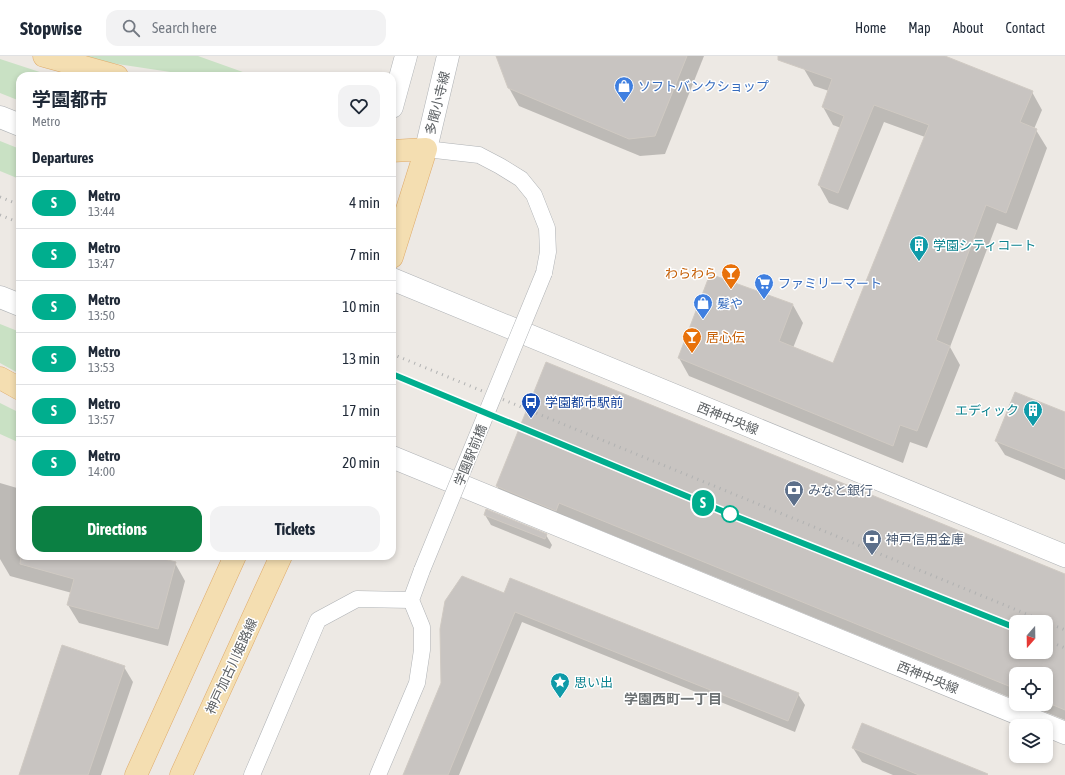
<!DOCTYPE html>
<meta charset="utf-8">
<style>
body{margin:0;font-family:"Asap Condensed","Noto Sans JP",sans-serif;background:#f2f2f3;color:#1f2937;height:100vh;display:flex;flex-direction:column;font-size:15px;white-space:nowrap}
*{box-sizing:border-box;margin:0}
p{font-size:13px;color:#747a83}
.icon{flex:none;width:22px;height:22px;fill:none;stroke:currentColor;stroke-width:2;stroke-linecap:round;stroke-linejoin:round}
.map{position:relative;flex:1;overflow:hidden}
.panel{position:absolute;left:16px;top:16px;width:380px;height:488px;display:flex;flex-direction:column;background:#fff;border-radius:12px;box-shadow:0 2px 6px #0003}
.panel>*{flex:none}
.badge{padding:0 8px;border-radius:13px;font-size:14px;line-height:26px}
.needle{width:26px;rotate:200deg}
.buttons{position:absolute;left:1009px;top:559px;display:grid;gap:8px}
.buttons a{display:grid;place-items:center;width:44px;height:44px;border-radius:8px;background:#fff;box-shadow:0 2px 6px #0003;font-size:20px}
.map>.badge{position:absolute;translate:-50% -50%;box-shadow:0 0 0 2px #fff}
h2{padding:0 16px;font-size:15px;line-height:36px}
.round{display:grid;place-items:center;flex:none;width:42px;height:42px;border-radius:12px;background:#f2f2f3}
.overview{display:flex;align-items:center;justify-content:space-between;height:68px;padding:0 16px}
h1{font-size:19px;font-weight:700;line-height:30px}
.cta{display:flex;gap:8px;margin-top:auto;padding:8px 16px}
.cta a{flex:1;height:46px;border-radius:12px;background:#0b8043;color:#fff;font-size:16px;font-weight:700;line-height:46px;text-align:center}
.cta a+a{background:#f2f2f3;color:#1f2937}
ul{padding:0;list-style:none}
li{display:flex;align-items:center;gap:12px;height:52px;padding:0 16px;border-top:1px solid #e0e1e3}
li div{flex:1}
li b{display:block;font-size:15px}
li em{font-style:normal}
li .badge{min-width:44px;font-weight:700;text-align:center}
header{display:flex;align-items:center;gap:24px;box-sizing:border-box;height:56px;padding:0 20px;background:#fff;border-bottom:1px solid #e0e1e3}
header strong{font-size:19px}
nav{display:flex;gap:22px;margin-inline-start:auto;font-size:14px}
.search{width:280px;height:36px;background:#f2f2f3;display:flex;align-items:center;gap:10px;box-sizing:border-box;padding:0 14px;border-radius:12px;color:#747a83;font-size:15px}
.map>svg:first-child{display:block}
</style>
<header>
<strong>Stopwise</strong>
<div class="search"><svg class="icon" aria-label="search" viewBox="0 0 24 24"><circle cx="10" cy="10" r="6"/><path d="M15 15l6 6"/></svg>Search here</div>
<nav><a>Home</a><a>Map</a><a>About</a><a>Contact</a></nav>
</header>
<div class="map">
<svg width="1065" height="719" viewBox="0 0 1065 719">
<rect width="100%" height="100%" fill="#ede9e4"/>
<g fill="#c9e1c4">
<polygon points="86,0 198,0 254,20 186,20 177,17 104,6"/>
<polygon points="0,3 52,20 20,20 20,45 0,37"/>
<polygon points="332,16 352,18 354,20 328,20"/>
<polygon points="0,85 20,93 20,114 17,122 0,115"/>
<polygon points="0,268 20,276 20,318 0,307"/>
<polygon points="0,347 20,357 20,387 0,378"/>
</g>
<g fill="#0003" fill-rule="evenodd">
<polygon points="497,0 704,0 665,98 640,100 519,50 509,32"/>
<polygon points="808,0 943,0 1032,36 1042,54 1034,73 1036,74 1047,92 1017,174 997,167 950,291 960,309 927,392 910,386 903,407 689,320 679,302 711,219 793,249 803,267 793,292 834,308 925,81 884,66 848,154 829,147 819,129 841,72 833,69 823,51 829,35 814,30 804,13"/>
<polygon points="1065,357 1065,424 1005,399 996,385"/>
<polygon points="0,427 17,432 20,437 20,500 147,500 175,507 185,525 168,590 79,567 68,549 72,537 10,520 0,503"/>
<path d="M497,430L1065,519V664L1025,648H1046V618H1016V644L568,461L505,445ZM1016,566H1046V596H1016Z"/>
<polygon points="485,459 546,479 552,489 550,493 491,469"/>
<polygon points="504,539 798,638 805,649 795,676 522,566 459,719 404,719"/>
<polygon points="124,611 133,626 101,719 20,719"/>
<polygon points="863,669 988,719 893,719 862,706 853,692"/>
</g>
<g fill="#c8c4c1" stroke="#d0cac3" fill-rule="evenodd">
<polygon points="496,0 687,0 655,80 629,83 508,32"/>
<polygon points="778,0 945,0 1033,35 1020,66 1037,73 1006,157 986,149 936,284 950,290 917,375 900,369 893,390 678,302 710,218 793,248 779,285 833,307 929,69 874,49 838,137 818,129 844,60 822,51 832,23 778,4"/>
<path d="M546,306L1065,518V654L1046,646V618H1016V633L559,447L556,455L496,430ZM1016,566H1046V596H1016Z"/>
<polygon points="1015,336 1065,356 1065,413 995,385"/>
<polygon points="486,453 547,478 545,483 484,459"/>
<polygon points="21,500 151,500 176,506 158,573 67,549 74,523 20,508"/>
<polygon points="462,520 504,537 510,522 799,637 788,665 515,556 448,719 403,719 441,627 440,573 445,545"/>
<polygon points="62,589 125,610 88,719 19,719"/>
<polygon points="862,667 988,718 987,719 919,719 852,692"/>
</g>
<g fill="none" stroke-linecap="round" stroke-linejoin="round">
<defs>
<g id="service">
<polyline points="426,93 479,99 500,110 521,123 534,139 547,172 548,196 544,217"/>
<polyline points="252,719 318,564 357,543 411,544"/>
<polyline points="378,719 417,627 422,594 422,571 411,544 422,514"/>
</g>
<g id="tertiary">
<polyline points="392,51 406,0"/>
<polyline points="0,61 20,69"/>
<polyline points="426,93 448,0"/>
<polyline points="392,223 1065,500"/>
<polyline points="0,241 20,249"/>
<polyline points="392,401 1065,677"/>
</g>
<g id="primary">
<polyline points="44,0 117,20"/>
<polyline points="392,95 426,93 392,201"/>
<polyline points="0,322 20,333"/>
<polyline points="136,719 235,500"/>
<polyline points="181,719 281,500"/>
</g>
</defs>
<use href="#service" stroke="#afb2b5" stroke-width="17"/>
<use href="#tertiary" stroke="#afb2b5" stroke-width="23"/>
<use href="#primary" stroke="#dfab6b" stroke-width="23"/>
<use href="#service" stroke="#fff" stroke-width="16"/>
<use href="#tertiary" stroke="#fff" stroke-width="22"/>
<use href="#primary" stroke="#f4deb1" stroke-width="22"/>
<g stroke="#b0b1b1" stroke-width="3" stroke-dasharray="1 5" stroke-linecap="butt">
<polyline points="0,141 20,149"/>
<polyline points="0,159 20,167"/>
<polyline points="392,298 1046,566"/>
<polyline points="392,318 732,459 1016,572"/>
<polyline points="1046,566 1065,574"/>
<polyline points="1046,584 1065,592"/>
</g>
<defs>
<polyline id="service-bridge" points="422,514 544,217"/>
</defs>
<use href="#service-bridge" stroke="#afb2b5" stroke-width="17" stroke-linecap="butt"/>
<use href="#service-bridge" stroke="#fff" stroke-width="16"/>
</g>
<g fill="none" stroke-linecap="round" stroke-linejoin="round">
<defs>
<polyline id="line" points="392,318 732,459 1016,572"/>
</defs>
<use href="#line" stroke="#fff" stroke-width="9"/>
<use href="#line" stroke="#00ae8e" stroke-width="6"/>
</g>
<defs>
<symbol id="shop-pin" viewBox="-11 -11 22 30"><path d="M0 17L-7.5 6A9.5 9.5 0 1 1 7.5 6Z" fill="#3f7fe0" stroke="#fff"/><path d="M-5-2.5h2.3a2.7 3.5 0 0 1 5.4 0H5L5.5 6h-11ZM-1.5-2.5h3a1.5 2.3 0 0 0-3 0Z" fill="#fff"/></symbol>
<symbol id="building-pin" viewBox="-11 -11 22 30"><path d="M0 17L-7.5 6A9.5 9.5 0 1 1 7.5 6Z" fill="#0f9aa8" stroke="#fff"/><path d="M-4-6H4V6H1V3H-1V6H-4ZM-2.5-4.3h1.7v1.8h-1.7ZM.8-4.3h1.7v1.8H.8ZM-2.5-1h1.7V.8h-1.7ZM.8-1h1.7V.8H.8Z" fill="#fff"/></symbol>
<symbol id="bar-pin" viewBox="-11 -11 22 30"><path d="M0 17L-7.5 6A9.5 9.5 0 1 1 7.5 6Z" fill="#e8710a" stroke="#fff"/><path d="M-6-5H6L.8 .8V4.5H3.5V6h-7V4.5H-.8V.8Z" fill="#fff"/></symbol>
<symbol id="supermarket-pin" viewBox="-11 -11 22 30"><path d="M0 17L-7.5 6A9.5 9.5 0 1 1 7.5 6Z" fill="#3f7fe0" stroke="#fff"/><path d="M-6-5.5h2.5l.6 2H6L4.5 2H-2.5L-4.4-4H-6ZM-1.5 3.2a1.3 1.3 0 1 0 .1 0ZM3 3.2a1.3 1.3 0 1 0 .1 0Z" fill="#fff"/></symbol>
<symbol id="bus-pin" viewBox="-11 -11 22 30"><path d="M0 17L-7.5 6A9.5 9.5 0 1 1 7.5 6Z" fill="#1a4fb4" stroke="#fff"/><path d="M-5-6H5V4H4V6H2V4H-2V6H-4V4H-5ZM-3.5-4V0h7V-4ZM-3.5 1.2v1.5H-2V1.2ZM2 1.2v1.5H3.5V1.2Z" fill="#fff"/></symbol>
<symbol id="bank-pin" viewBox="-11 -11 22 30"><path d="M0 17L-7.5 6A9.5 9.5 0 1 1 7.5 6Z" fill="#5c6f8a" stroke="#fff"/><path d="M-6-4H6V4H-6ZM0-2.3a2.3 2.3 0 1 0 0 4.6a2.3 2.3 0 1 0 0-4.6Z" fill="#fff"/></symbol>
<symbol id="sight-pin" viewBox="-11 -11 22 30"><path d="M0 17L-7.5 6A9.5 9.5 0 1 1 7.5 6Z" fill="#0f9aa8" stroke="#fff"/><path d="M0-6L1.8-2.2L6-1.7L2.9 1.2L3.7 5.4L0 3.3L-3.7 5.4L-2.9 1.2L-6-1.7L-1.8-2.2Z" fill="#fff"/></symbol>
</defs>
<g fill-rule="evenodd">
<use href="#shop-pin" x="613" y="19" width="22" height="30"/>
<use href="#building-pin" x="908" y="178" width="22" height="30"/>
<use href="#bar-pin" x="720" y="206" width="22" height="30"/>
<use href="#supermarket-pin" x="753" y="216" width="22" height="30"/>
<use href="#shop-pin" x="692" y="236" width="22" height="30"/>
<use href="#bar-pin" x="681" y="270" width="22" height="30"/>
<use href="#bus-pin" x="520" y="335" width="22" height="30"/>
<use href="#building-pin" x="1022" y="343" width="22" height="30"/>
<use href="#bank-pin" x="783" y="423" width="22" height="30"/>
<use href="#bank-pin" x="861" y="472" width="22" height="30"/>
<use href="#sight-pin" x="549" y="615" width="22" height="30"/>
</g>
<circle fill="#fff" stroke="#00ae8e" stroke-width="2" cx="730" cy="458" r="8"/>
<g text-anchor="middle" stroke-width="3" stroke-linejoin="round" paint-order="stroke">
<g font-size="13" fill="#366cbe" stroke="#fff" text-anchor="start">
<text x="638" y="35">ソフトバンクショップ</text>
<text x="778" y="232">ファミリーマート</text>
<text x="717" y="252">髪や</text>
</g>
<g font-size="13" fill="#5c6063" stroke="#fff">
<text transform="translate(437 47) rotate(-76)" y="5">多聞小寺線</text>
<text transform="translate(728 362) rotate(22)" y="5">西神中央線</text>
<text transform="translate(470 399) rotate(-68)" y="5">学園駅前橋</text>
<text transform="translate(231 610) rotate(-65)" y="5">神戸加古川姫路線</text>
<text transform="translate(928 621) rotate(22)" y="5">西神中央線</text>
</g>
<g font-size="13" fill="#0d838f" stroke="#fff" text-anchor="start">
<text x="933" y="194">学園シティコート</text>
<text x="1019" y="359" text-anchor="end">エディック</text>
<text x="574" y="631">思い出</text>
</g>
<g font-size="13" fill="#c56008" stroke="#fff" text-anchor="end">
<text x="717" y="222">わらわら</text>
<text x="706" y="286" text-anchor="start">居心伝</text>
</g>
<g font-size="13" fill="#164399" stroke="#fff" text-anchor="start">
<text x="545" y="351">学園都市駅前</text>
</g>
<g font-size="13" fill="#4e5e75" stroke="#fff" text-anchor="start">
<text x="808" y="439">みなと銀行</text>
<text x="886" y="488">神戸信用金庫</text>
</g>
<g font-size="14" font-weight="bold" fill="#6d7274" stroke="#fff">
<text x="673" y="648">学園西町一丁目</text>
</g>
</g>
</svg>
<div class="buttons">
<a><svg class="needle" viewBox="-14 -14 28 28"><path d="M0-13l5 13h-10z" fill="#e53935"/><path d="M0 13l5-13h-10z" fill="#747a83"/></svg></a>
<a><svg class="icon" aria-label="locate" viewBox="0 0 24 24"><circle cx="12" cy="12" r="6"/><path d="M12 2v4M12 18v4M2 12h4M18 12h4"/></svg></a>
<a><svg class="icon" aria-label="layers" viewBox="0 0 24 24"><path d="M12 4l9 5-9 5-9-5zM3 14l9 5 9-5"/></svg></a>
</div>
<b class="badge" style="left:703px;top:447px;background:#00ae8e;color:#fff">S</b>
<section class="panel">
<div class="overview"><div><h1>学園都市</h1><p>Metro</p></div><a class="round"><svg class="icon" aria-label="heart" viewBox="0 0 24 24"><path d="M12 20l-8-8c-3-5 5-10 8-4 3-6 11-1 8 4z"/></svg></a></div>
<h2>Departures</h2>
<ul>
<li><span class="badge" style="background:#00ae8e;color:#fff">S</span><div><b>Metro</b><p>13:44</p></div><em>4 min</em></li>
<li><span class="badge" style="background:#00ae8e;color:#fff">S</span><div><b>Metro</b><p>13:47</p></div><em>7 min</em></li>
<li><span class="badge" style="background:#00ae8e;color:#fff">S</span><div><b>Metro</b><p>13:50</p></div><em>10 min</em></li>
<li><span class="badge" style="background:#00ae8e;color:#fff">S</span><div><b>Metro</b><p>13:53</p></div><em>13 min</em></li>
<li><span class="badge" style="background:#00ae8e;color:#fff">S</span><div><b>Metro</b><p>13:57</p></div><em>17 min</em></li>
<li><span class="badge" style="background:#00ae8e;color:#fff">S</span><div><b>Metro</b><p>14:00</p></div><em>20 min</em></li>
</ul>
<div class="cta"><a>Directions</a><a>Tickets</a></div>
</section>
</div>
